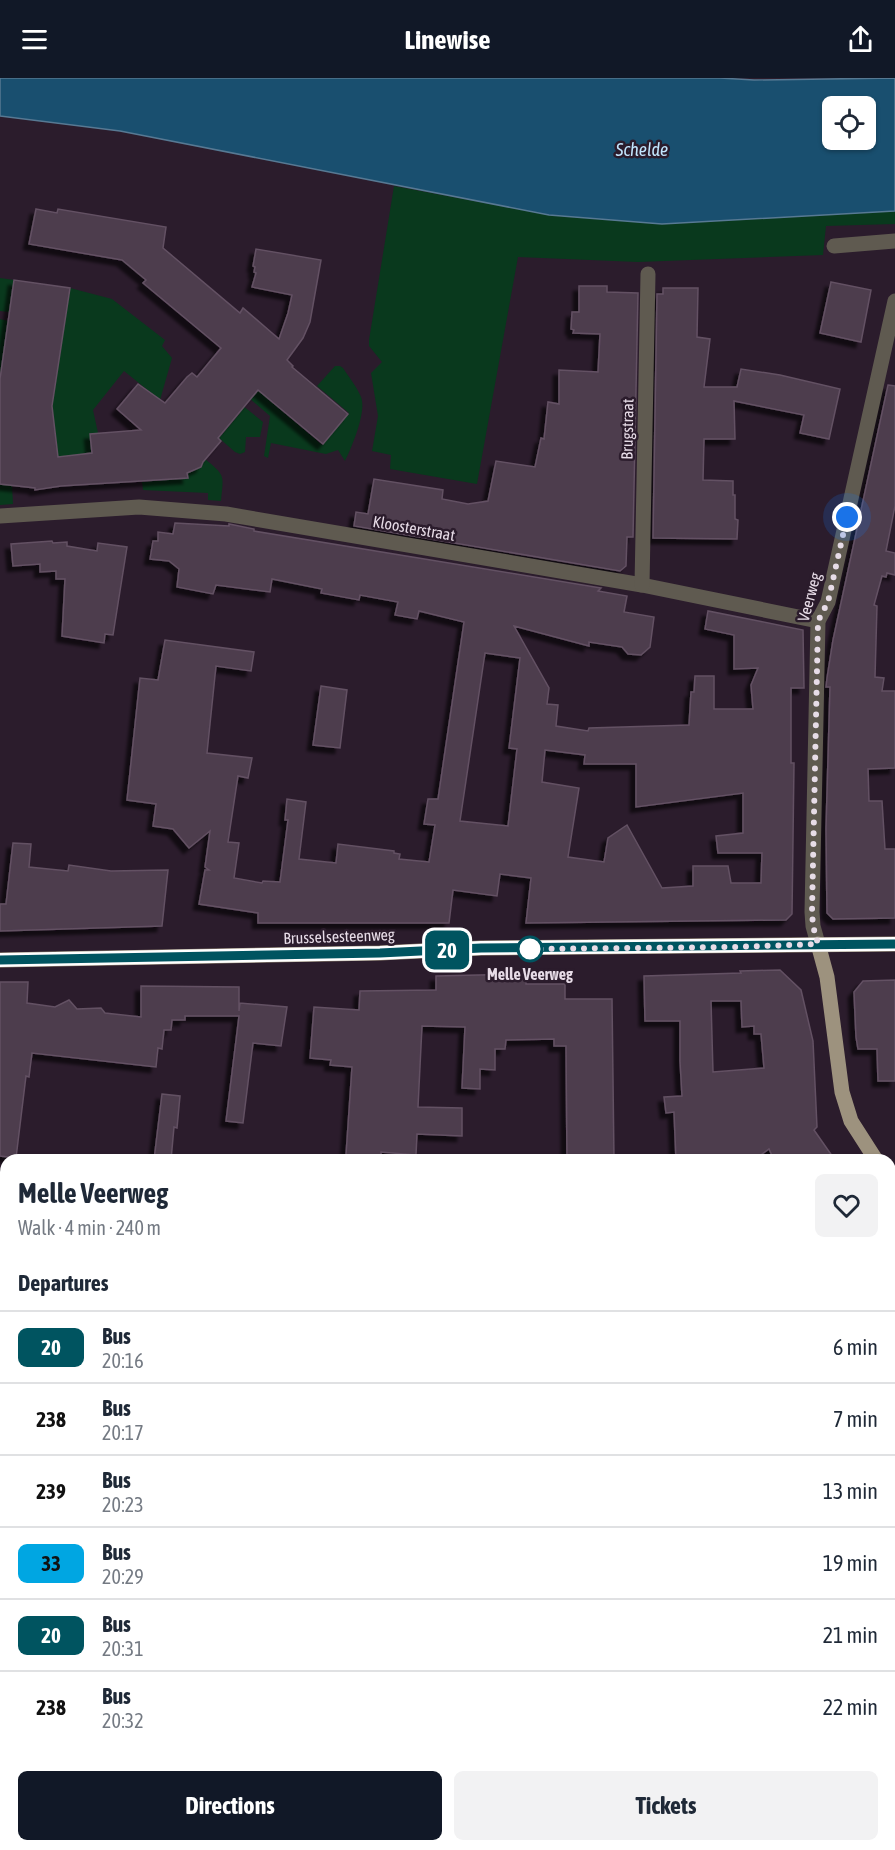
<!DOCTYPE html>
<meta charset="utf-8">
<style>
body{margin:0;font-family:"Asap Condensed",sans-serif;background:#f2f2f3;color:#1f2937;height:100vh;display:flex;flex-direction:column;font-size:22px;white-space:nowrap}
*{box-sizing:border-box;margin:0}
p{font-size:20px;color:#747a83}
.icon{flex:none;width:33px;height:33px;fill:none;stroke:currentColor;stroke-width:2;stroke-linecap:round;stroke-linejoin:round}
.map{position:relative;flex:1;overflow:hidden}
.details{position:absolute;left:0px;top:1076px;width:896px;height:698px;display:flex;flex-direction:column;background:#fff;border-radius:18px 18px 0 0;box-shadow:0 2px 4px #0004}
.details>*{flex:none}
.badge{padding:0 12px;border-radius:9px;font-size:21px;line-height:39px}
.buttons{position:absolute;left:822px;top:18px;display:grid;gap:12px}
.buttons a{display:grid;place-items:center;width:54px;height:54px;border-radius:9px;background:#fff;box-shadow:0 2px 4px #0004;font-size:30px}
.you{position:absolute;width:30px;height:30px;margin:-15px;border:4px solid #fff;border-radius:50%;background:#1a73e8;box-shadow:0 0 0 9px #1a73e833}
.map>.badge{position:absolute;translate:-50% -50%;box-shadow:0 0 0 3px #fff}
h2{padding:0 18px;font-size:22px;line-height:54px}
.round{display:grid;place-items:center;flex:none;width:63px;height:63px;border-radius:9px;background:#f2f2f3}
.headline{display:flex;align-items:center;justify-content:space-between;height:102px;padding:0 18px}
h1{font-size:28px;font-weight:700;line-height:45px}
.cta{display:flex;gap:12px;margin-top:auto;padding:12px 18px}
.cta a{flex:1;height:69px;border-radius:9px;background:#111827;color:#fff;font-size:24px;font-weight:700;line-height:69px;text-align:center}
.cta a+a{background:#f2f2f3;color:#1f2937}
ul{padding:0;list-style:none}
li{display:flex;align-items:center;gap:18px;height:72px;padding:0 18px;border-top:2px solid #e0e1e3}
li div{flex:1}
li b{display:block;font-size:22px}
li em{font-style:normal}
li .badge{min-width:66px;font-weight:700;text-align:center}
header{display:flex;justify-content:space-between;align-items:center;height:78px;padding:0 18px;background:#111827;color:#fff;font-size:27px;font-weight:700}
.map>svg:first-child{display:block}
</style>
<header><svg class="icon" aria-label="menu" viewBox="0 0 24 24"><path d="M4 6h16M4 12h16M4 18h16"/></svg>Linewise<svg class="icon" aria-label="share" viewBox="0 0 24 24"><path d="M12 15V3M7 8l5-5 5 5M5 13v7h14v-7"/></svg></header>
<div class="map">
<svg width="895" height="1772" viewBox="0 0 895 1772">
<defs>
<filter id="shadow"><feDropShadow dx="-5.5" dy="5.5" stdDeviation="1.5" flood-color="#0009"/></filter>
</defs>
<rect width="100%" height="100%" fill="#2b1c2c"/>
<g fill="#09391d">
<polygon points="394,108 549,137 662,146 895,133 895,146 826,148 823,177 638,184 518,179 477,406 390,391 391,377 372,373 378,338 371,295 382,284 369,268 369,262"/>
<polygon points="0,200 14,202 9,234 0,233"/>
<polygon points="70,210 112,221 165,262 162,268 172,280 160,322 124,293 93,332 98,355 90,356 92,375 59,388 52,328"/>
<polygon points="0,241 8,243 0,300"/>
<path d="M335,288H340L343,290C349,299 357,309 361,319C367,333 352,369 345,383L338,372L326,376L271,365L268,380L264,378L270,338L242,314L254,309L322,367L349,335L317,308Z"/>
<polygon points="242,327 263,344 260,359 246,359 245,374 240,376 235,374 219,360 240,335 238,332"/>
<path d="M204,380C225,398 224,395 221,423L208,422V415L143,412L142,404L187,400V393L199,390Z"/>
<polygon points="0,406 12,407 13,426 0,427"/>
<rect x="0" y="1461" width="6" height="57"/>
<polygon points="0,1614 6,1615 6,1659 0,1657"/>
<polygon points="516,1767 602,1767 604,1772 524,1772"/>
</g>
<path fill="#194f6f" stroke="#577993" stroke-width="1.5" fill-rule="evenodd" d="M0,0H720L754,2L895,0V133L662,146L549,137L120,53L0,38ZM832,28H866V62H832Z"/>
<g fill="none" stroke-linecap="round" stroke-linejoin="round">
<g stroke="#577993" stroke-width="6">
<polyline points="890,1634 895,1634"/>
<polyline points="410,1772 412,1767"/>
</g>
</g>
<g fill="#4d3c4e" stroke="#635163" stroke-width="1.5" fill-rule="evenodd" filter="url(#shadow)">
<polygon points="36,131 57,135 58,131 166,149 163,170 240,235 243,230 279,261 288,235 292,217 252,209 256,195 254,194 255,189 253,188 256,171 321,182 310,244 303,260 287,282 293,288 292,289 348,336 323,366 258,312 218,360 221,363 203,384 201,389 187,395 188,400 61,408 35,412 35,410 0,406 0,301 14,202 70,210 52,328 58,379 92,375 90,356 141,352 117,331 138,306 165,325 187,299 192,295 197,299 221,270 143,205 146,202 122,182 29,166"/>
<polygon points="831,204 871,212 861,264 820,255"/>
<polygon points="579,208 607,208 607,214 638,215 633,459 627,459 626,488 620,493 354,448 356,434 368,436 374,401 443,412 442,421 468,426 488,423 496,383 535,389 541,360 544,361 548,324 559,326 559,292 598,294 600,256 573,255 574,252 571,251 572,234 579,234"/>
<polygon points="663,210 698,210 697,259 710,261 704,309 737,309 741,291 780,297 840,311 829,361 800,355 804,337 734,323 735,361 704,361 703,402 733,403 733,417 735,417 735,441 738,442 737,461 653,460 657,216 663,216"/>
<polygon points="888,307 895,308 895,428 886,473 895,475 895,497 887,495 886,499 882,498 874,527 877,528 875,599 884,600 882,613 895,613 895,690 868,691 869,723 882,723 885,771 895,771 895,840 833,841 827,835 826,751 830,609 826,609 827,600 833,562"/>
<path d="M175,445L229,448V446L254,451V453L601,510L598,513L627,518L624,534L654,539L650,569L641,577L628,576L622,569L589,564V568L514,548L549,610L547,626L558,627L556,648L588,653L589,650L689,647L691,614H694L695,598H714V631H753L751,607L758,590L734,591V557L705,551L708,533L803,552L804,610H791V685H794L792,836L786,842L526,845L531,800L500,796L497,818L453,812L449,845H258V835L199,826L205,792H209L205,789L210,753L189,770L173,751L153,748L156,726L127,722L140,600L158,602L165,562L254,574L251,593L216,588L207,675L252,680L248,700L238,698L228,764L239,765L234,800L262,805L263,803L280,804L288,742H285L287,721L306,724L299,781L336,785L338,766L394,773V775L400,776L399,781L429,784L435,747L424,746L428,721H438L464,544L419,533L417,541L395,537L398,524L360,517L359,522L321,515L322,511L272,501L270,514L216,507L213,516L177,509L179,491L169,483L150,481L153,463H158V454L173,456ZM485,575L520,580L509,670L517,671L508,748L460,743ZM545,672L585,677L584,686H636V729L743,715V755L716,758L718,775H762L761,805H731L728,788H693V808L662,810L627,747L608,760L604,784L568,779L579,710L542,704Z"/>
<polygon points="52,463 53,465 67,464 67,468 97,473 98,465 127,469 113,557 105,556 104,565 62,558 65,501 56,501 56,493 40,494 40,486 13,488 11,466"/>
<polygon points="321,608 347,612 340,670 313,667"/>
<polygon points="13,765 31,766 29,789 68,793 69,787 111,793 168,792 162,848 0,853 0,826 6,826"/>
<path d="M780,892L801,912L813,963L817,1049L814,1052L835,1082H774L769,1071L754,1082H676L674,1034L666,1035L664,1019L682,1018L680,983V943H645L644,898L741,895L740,893ZM711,923H741L742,949L754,948V956H761L764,990L713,994Z"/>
<polygon points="526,896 526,906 565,906 565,921 612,921 614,1082 567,1082 566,968 554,968 554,961 506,962 505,971 495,971 495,992 480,991 480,1011 462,1010 465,949 422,948 418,1029 462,1030 462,1058 417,1056 416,1077 381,1074 381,1077 346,1077 352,989 330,987 331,982 310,980 314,929 359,932 360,913 436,912 436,898"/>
<polygon points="895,902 895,1003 878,1003 877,971 858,971 856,959 854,914 863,903"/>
<polygon points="0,904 28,904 27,925 55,929 69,922 77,931 101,930 105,935 141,939 141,908 239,909 239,933 240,925 287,929 281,968 253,965 243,1045 226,1043 239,938 185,938 185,942 172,942 171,952 164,952 162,971 158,970 156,989 32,975 29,999 26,998 16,1080 0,1078"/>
<polygon points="162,1016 180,1018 177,1050 174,1049 171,1082 154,1082"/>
</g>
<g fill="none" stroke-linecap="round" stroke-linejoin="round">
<g stroke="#5f5a50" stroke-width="15">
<polyline points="834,168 895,163"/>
<polyline points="0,438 139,429 226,436 642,507 818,543"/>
<polyline points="642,507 648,196"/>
<polyline points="818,866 813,848 812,834 818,543 828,524 895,223"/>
<polyline points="0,1440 6,1440"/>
</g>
<g stroke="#9d927e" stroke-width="15">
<polyline points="818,866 827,899 842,1014 851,1043 876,1082"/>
<polyline points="0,882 380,875 481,870 895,866"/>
<polyline points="890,1101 895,1109"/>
</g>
<g stroke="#cabeca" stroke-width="4.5">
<polyline points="890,1514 895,1514"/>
<polyline points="890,1525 895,1525"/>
<polyline points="0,1536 6,1536"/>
<polyline points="0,1547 6,1547"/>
<polyline points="0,1568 6,1568"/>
<polyline points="0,1580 6,1581"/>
<polyline points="890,1589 895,1589"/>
<polyline points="0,1597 6,1598"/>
<polyline points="444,1767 453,1772"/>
<polyline points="490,1767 499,1772"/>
</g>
</g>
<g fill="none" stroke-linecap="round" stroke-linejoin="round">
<defs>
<polyline id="line" points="0,882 380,875 481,870 895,866"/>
</defs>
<use href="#line" stroke="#fff" stroke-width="14"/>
<use href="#line" stroke="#005460" stroke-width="9"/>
<polyline stroke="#e7dce7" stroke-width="6" stroke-dasharray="0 10.8" points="530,871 735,869 818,866 813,848 812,834 818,543 828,524 847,439"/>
</g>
<circle fill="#fff" stroke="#005460" stroke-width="3" cx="530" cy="871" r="12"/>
<g text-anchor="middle" stroke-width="5" stroke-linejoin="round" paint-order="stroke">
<g font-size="16" fill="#e7dce7" stroke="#2b1c2c">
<text transform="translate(627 351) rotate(-89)" y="6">Brugstraat</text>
<text transform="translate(414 450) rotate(10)" y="6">Kloosterstraat</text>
<text transform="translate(809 519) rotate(-75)" y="6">Veerweg</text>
<text transform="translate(339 858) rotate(-2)" y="6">Brusselsesteenweg</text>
</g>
<g font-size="16" font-weight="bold" fill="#e7dce7" stroke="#2b1c2c">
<text x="530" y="902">Melle Veerweg</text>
</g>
<g font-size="18" font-style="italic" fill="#c2e6fe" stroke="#2b1c2c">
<text x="642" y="78">Schelde</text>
</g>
</g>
</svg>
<div class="buttons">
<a><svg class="icon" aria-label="locate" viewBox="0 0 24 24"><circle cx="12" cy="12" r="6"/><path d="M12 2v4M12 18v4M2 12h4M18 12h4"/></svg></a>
</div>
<div class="you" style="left:847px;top:439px"></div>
<b class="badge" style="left:447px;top:872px;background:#005460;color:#fff">20</b>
<section class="details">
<div class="headline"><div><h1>Melle Veerweg</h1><p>Walk · 4 min · 240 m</p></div><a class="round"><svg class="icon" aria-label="heart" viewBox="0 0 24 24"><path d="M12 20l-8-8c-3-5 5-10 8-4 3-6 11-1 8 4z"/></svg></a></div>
<h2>Departures</h2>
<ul>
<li><span class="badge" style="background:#005460;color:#fff">20</span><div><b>Bus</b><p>20:16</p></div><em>6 min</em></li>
<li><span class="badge" style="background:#fff;color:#111">238</span><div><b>Bus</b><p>20:17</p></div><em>7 min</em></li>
<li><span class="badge" style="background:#fff;color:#111">239</span><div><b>Bus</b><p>20:23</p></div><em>13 min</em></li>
<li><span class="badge" style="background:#00a6e2;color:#111">33</span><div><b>Bus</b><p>20:29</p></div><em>19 min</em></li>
<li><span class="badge" style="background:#005460;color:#fff">20</span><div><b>Bus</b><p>20:31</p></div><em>21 min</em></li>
<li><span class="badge" style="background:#fff;color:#111">238</span><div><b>Bus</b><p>20:32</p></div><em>22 min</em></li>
</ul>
<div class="cta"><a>Directions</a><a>Tickets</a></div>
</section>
</div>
